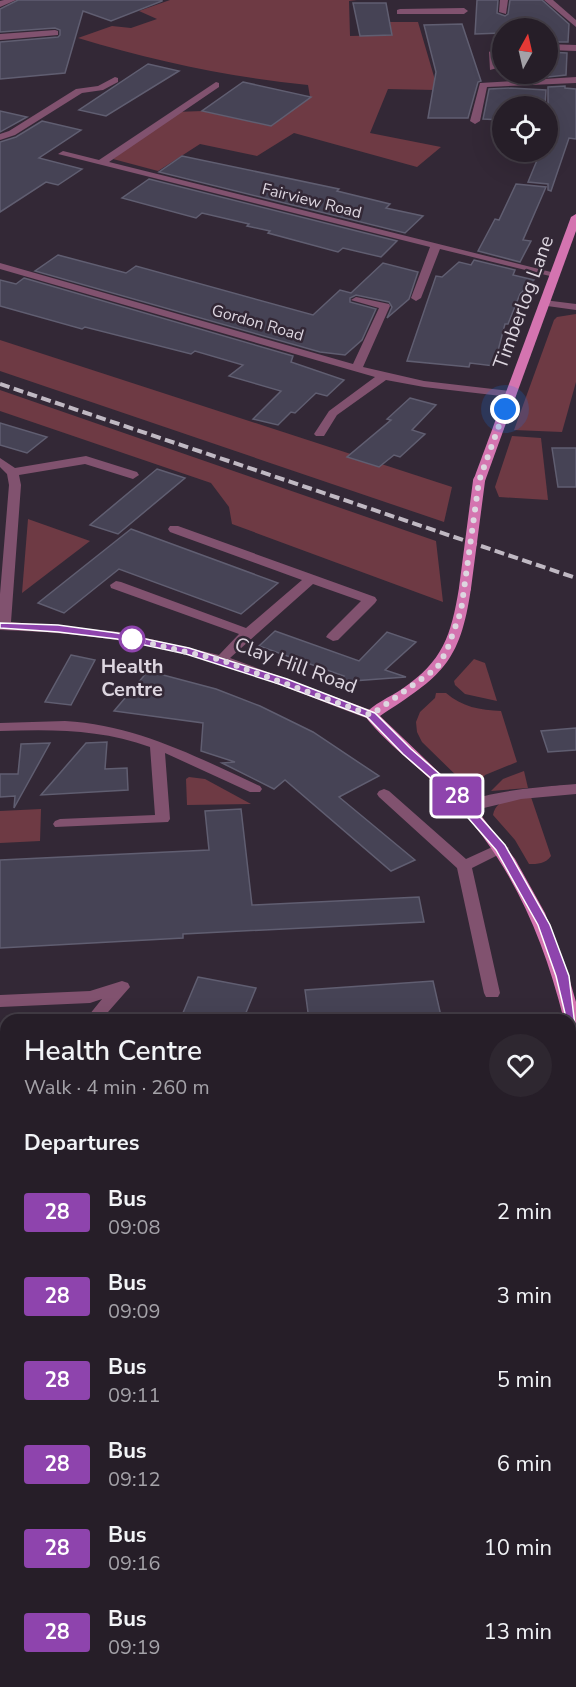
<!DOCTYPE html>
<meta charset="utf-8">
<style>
body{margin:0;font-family:"Nunito Sans",sans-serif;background:#2e2730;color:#f1f3f6;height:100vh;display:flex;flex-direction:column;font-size:22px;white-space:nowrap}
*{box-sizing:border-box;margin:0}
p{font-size:20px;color:#a4a2a8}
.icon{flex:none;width:33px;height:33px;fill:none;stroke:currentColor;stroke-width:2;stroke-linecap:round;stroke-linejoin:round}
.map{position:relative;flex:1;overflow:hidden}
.panel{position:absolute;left:0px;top:1014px;width:576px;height:674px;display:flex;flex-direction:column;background:#261e28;border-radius:18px 18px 0 0;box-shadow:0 6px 24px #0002,0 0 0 2px #423c45}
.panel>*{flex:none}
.badge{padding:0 12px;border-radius:4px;font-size:21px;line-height:39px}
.needle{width:39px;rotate:8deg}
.tools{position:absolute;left:492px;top:18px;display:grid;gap:12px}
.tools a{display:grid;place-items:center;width:66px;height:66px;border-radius:50%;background:#261e28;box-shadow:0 6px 24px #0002,0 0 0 2px #423c45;font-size:30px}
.you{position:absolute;width:30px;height:30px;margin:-15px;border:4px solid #fff;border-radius:50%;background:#1a73e8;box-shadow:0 0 0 9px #1a73e833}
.map>.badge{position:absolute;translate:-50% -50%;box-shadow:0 0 0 3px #fff}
h2{padding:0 24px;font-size:22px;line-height:54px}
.round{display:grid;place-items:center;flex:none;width:63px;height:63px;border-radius:32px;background:#2e2730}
.overview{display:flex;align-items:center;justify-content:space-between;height:102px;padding:0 24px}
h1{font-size:28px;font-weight:600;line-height:45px}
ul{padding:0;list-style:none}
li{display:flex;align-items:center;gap:18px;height:84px;padding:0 24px}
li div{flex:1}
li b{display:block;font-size:22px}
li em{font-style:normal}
li .badge{min-width:66px;font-weight:700;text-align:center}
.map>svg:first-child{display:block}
</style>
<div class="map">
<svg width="576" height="1687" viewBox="0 0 576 1687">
<rect width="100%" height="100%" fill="#332836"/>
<g fill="#6e3a44">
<path d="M170,0H357L349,1L350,36L392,35L390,22H418L435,80V90L388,89L370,133L441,147L417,167L294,133L257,156L200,144L158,171L113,159L176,112L202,111L271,126L310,97L308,85C230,77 153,61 78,38L112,26L131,28L157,19L139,11Z"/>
<polygon points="576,314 576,382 562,432 514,430 554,320 557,317"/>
<polygon points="0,340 452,487 444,522 0,371"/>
<polygon points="0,390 436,541 443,602 232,524 229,507 211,483 0,411"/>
<polygon points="512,436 541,438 548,500 499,497 495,487"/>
<polygon points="28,519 90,541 22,593"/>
<polygon points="474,659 485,663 497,701 465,694 455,685 454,681"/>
<path d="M436,693H446C462,707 480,710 501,711L517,762L485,775L478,785H466L422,742L417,732L416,722L420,712L435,698Z"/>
<polygon points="524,771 528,788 491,791 503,779"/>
<polygon points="189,777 205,779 251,804 187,805 186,779"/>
<path d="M531,797L551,856C545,864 538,864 529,864L515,840L493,815C496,797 516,799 531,797Z"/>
<polygon points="41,809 40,841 0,843 0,811"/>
</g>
<g fill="#464355" stroke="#605e71" stroke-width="1.5">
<polygon points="18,0 162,0 162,1 111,21 83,11 65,73 0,79 0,42 58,37 60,35 60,30 55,28 0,32 0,9"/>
<polygon points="477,0 498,0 497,13 505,16 508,14 510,0 542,0 569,24 568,42 548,42 548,28 502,28 502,33 475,34"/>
<polygon points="353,3 386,3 392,35 360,36"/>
<polygon points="462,24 481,81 478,82 468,118 428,118 436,72 424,25"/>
<polygon points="548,52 567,53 566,75 548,77"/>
<polygon points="148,64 179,71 106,116 79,110"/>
<polygon points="243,82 311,97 271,126 202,111"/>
<polygon points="565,86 565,88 576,89 576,139 569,138 551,191 548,190 548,184 528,182 540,153 548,154 548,87"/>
<polygon points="511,88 546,90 545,106 502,106 502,120 483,119 489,89"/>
<polygon points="0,111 27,117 0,132"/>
<polygon points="42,121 81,130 39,158 82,169 58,185 46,182 0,212 0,142 16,137"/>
<polygon points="182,156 339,189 337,191 390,204 386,208 423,216 405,233 159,172"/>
<polygon points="149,179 397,241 381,257 343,248 338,252 268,233 270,231 247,226 249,224 202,213 196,218 122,198"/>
<polygon points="516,184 546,187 523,240 531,241 520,262 478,251 495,219 499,220"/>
<polygon points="58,255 126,273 136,266 313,315 340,290 351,293 383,263 418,272 409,299 387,318 392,307 389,302 356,295 350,298 350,302 376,309 362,340 345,355 320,352 35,271"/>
<polygon points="474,260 515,270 513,275 534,280 520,294 508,324 505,324 494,366 470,363 469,367 407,361 436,276 442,277 459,262 471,265"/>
<polygon points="24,278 293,356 291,362 344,380 327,396 316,393 295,413 291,412 278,425 253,419 281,391 229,376 243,365 195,351 191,354 85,327 82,329 0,306 0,280 16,284"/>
<polygon points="410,398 436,405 412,430 425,434 400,457 394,455 379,467 347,457 391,420 387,419"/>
<polygon points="0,423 47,437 27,453 0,445"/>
<polygon points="552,448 576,448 576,487 558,487"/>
<polygon points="157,469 185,478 118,534 90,525"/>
<polygon points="131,529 278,583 241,614 119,569 64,613 38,603"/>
<polygon points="275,631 359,661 387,632 416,642 385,670 406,677 338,682 344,676 259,646"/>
<polygon points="71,655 95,660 71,705 45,702"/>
<polygon points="148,671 216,689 260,706 313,732 379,776 339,797 415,860 391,871 285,780 274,789 222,763 235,762 201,751 203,723 114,711"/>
<polygon points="576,728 576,750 548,752 541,731"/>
<polygon points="107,742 105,769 127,768 128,790 41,795 86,743"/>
<polygon points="50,743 14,808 15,796 0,797 0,774 18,774 21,744"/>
<polygon points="241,809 252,905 419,897 424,922 183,934 183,938 0,948 0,860 209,850 205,811"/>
<polygon points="198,977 256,988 243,1020 180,1020"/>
<polygon points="433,981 441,1016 386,1020 309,1020 305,990"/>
</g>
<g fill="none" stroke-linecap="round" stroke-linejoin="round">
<g fill="#81526f" fill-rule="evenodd">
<polygon points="4,0 16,0 0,7 0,1"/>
<polygon points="500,0 508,0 506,14 499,12"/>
<polygon points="544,0 553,0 576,20 576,27"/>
<polygon points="400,9 464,8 468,11 464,14 397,14 397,10"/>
<polygon points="55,30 58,31 58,35 0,40 0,34"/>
<polygon points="502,43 502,50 497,53 497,68 490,70 489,52"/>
<polygon points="548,44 576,45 576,51 548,50"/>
<polygon points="115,77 118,78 118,82 103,90 82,93 15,135 0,140 0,134 9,131 76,89 98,86"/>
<polygon points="576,77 576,83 487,87 480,121 475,124 470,121 480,83"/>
<polygon points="216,82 219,83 219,87 109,162 559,274 554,277 440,249 421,298 416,301 411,298 430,247 58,154 63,151 99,160"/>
<polygon points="0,263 353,364 379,308 351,300 356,297 389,304 390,306 363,367 424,381 511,391 517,394 511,397 424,387 386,380 337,415 324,436 316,436 314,434 329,411 375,377 0,269"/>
<polygon points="544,300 576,304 576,310 540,305 540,301"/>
<path d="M86,456L137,472L139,475L133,479L85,464L19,475L21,485L11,622L120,632L219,655L239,634L111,588L110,585L116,581L121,582L246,628L302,580L170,532L168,529L170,526H178L375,597L377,600L375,603L338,640L333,641L326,637L328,634L361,601L313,584L230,658L376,712L378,715L376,718H366C306,696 247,670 185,654C125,638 62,632 0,630V594L9,485L7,474L0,467V458L15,468Z"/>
<path d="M65,721C136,725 197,757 260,786L262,789L260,792H250L165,753L170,819L168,822L55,827L53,824L55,821L60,819L155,815L150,747C101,729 52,729 0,731V723Z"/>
<path d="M576,784V794L521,799L467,812L460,807C473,791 553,786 576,784Z"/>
<polygon points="384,789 389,791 466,859 501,843 509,848 506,851 472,868 500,993 498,997 486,997 484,993 457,868 379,797 377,794 379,791"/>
<polygon points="122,981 128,983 130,987 101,1020 85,1020 102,999 90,1003 0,1007 0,995 90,991"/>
<polygon points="6,1261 6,1286 0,1288 0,1263"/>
<polygon points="576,1274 576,1288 570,1289 570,1275"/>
<polygon points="0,1676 6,1678 6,1682 12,1682 15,1687 0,1687"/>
<polygon points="449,1682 471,1682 472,1687 450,1687"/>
</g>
<g fill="#d474b0" fill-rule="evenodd">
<polygon points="576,214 576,231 485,481 479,485 475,484 473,481 571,217"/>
<path d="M465,584L471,588C460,664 441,676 380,716L472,804L515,859L545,913L567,971L576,1002V1040L570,1038V1020H564C543,936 511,861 450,798C424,771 386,744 364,715C373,704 390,697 402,689C443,661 451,636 459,588Z"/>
</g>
<polyline stroke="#c0b9c3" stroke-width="4" stroke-dasharray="10 4.5" stroke-linecap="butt" points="0,384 576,578"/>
<polyline stroke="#d474b0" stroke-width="12" points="465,588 479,481"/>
</g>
<polygon fill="#8e44ad" stroke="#fff" stroke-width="1.5" points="0,623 58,625 117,633 189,648 287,679 375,713 411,749 450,783 505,845 550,925 569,976 576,1034 576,1039 570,1034 556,976 538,925 496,850 442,788 403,754 367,717 279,684 186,654 117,639 58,632 0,628"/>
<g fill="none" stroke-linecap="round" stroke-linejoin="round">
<polyline stroke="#ddd6e0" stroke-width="6" stroke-dasharray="0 10.8" points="132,639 221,660 371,715 437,668 447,650 461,611 479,481 505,409"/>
</g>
<circle fill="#fff" stroke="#8e44ad" stroke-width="3" cx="132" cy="639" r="12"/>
<g text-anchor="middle" stroke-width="5" stroke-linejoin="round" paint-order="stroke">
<g font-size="16" fill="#ddd6e0" stroke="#332836">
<text transform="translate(312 200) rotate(14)" y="6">Fairview Road</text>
<text transform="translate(258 322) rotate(16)" y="6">Gordon Road</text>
</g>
<g font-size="20" fill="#ddd6e0" stroke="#332836">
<text transform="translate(523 302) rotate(-70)" y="7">Timberlog Lane</text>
<text transform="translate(296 665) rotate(20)" y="7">Clay Hill Road</text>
</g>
<g font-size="20" font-weight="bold" fill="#ddd6e0" stroke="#332836">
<text x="132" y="673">Health<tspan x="132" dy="23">Centre</tspan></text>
</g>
</g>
</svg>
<div class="tools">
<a><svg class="needle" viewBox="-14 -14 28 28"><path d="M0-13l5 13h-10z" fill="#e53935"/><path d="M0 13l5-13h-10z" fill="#a4a2a8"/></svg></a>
<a><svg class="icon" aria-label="locate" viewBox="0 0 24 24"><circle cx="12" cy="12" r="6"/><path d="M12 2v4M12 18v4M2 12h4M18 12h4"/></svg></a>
</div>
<div class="you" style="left:505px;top:409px"></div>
<b class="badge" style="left:457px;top:796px;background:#8e44ad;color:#fff">28</b>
<section class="panel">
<div class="overview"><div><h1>Health Centre</h1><p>Walk · 4 min · 260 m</p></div><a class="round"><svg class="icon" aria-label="heart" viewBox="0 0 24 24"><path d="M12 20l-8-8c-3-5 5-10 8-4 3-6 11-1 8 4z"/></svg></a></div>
<h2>Departures</h2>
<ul>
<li><span class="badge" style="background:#8e44ad;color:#fff">28</span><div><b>Bus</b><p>09:08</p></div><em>2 min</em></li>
<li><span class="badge" style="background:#8e44ad;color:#fff">28</span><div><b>Bus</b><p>09:09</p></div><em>3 min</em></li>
<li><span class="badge" style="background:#8e44ad;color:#fff">28</span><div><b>Bus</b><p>09:11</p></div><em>5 min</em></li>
<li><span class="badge" style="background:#8e44ad;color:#fff">28</span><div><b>Bus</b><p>09:12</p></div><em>6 min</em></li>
<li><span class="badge" style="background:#8e44ad;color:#fff">28</span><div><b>Bus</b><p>09:16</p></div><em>10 min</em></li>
<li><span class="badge" style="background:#8e44ad;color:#fff">28</span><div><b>Bus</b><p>09:19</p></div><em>13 min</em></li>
</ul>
</section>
</div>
